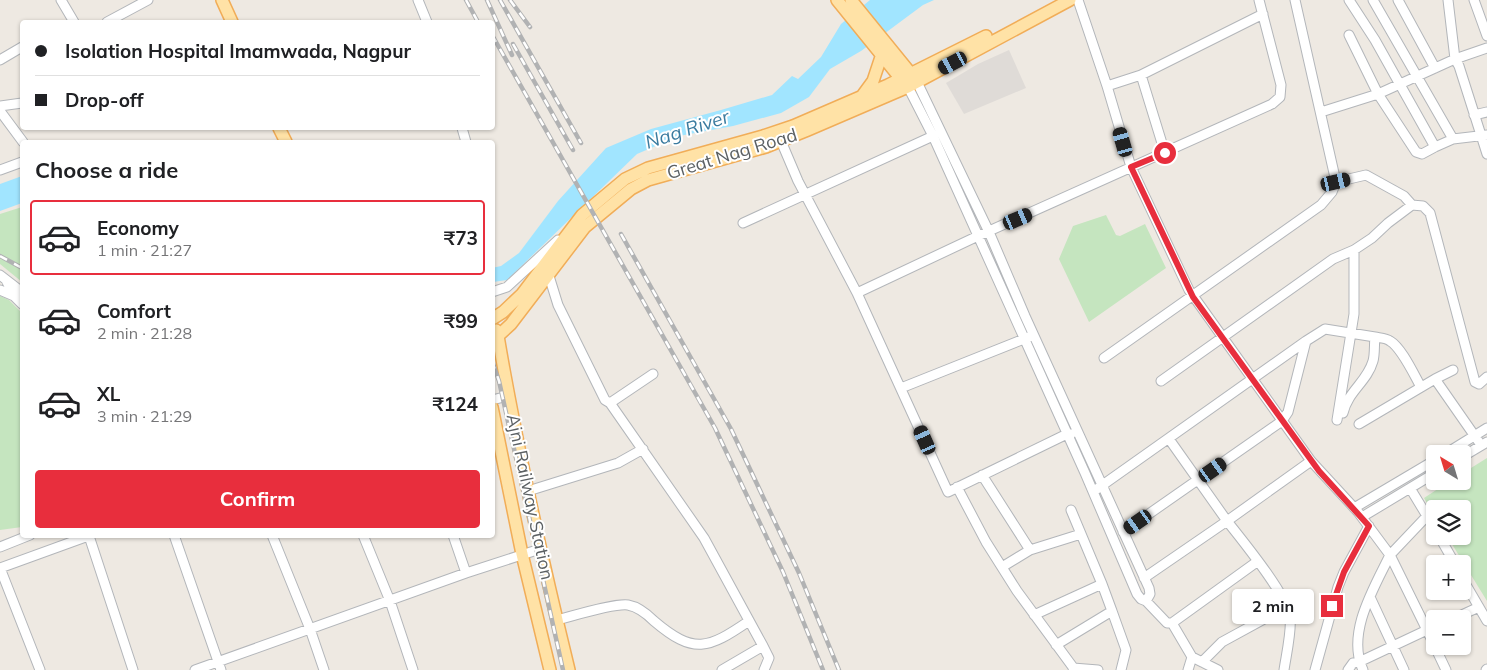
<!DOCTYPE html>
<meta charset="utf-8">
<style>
:root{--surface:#fff;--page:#f6f6f6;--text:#202124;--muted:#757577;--line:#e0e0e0;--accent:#e82e3d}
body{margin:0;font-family:Mulish,sans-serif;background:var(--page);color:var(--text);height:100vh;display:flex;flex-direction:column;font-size:19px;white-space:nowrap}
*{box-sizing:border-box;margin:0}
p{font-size:16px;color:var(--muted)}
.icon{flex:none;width:28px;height:28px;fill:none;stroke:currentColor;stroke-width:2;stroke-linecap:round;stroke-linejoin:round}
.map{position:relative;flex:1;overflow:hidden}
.drawer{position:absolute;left:20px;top:140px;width:475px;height:398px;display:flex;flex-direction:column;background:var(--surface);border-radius:5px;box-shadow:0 1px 4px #0004}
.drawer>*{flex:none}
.top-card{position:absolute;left:20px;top:20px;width:475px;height:110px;border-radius:5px;box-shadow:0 1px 4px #0004;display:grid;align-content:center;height:110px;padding:0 15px;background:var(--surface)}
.needle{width:32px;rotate:322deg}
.controls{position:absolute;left:1426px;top:445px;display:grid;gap:10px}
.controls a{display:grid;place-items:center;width:45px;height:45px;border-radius:5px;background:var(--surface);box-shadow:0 1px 4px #0004;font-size:25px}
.end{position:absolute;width:22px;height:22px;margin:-11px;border:6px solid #e82e3d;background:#fff;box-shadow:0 0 0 2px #fff}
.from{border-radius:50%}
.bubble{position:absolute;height:35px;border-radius:5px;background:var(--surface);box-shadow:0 1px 4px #0004;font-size:16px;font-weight:700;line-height:35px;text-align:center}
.car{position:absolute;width:15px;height:30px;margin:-15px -8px;border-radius:6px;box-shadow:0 0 4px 1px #0007;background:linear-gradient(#222 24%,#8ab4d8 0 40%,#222 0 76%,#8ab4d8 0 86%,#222 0)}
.top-card b{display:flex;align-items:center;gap:18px;height:48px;font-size:19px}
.top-card b+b{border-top:1px solid var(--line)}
.top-card i{width:12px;height:12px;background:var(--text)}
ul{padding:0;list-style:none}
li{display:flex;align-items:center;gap:15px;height:75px;margin:0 10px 8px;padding:0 5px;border:2px solid transparent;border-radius:5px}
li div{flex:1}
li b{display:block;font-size:19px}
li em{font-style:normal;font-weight:700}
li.selected{border-color:var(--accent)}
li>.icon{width:45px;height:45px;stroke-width:1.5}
h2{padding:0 15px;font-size:22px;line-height:60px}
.primary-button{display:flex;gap:10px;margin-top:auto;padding:10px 15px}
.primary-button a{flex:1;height:58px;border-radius:5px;background:var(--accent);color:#fff;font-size:20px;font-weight:700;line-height:58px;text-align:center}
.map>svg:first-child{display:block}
.industrial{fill:#dfdbd7}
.green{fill:#c5e5bf}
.water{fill:#a1e5ff}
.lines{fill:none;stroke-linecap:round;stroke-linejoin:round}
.minor-casing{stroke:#b3b6ba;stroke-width:11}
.major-casing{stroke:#f1ad58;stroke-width:14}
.minor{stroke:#fff;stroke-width:9}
.major{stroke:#ffe2a6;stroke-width:11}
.rail-casing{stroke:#b1b2b3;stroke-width:4.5}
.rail{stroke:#fff;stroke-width:2.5;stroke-dasharray:8;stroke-linecap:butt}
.route{stroke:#e82e3d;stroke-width:6}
.labels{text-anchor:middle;stroke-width:4;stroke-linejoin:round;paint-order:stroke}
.street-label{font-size:18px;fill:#5b6063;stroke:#fff}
.water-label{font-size:19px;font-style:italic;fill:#3a7b9f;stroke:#fff}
</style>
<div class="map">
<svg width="1487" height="670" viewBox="0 0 1487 670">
<rect width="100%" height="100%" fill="#eee9e2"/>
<!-- industrial -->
<path class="industrial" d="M1009,50L1026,88L964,114L946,83L978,64Z"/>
<!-- green -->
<path class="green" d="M22,207V282L0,264V214Z
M1106,215L1116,235L1120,236L1145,224L1166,268L1089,322L1059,259L1073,226Z
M0,296L9,300L22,313V527L0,530Z
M1487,458V601L1447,536H1462V509H1435V517L1424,498L1450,481H1462L1463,473Z"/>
<!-- water -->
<path class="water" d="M870,0H934L923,5L861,51L830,69L809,97L781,113L733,126L679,136L637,154L507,280L493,282L492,268L501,266L519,253L558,201L606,148L651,129L721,110L772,95L792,76L798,79L821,57L841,24Z
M22,176V203L0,211V184Z"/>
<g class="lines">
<!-- minor casing -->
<g class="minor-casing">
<path id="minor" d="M61,0L74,22
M418,0L427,22
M1078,0L1107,86L1131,167L1189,290L1311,461L1358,512L1390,555C1374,588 1346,633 1363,670
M1349,0L1375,40L1435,147L1453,139L1487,135
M1373,0L1453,139
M1398,0L1435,68
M1448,0L1455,59L1459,66L1487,154
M1474,0L1487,36
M107,22L148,0
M1349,35L1378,94L1416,152L1422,154L1435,147
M0,60L22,47
M1141,75L1165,153
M917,82L989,232L1025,316L1149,588L1150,594L1146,601
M1107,86L1141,75L1263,14
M908,87L933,136L1085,473L1137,594L1141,599L1146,601L1167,623H1172L1258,561
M0,106L22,103
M0,111L23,142
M1321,112L1378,94L1455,59L1487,48
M1474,115L1487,112
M462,128L466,142
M781,141L798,181L857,293L978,236L1272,104L1280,97L1281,85L1259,0
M0,170L22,162
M1336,182L1366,175L1404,196L1412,205
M743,223L933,136
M0,275L22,292
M549,276L558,305L605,400L610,403
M0,290L14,296L6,280
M492,292L507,287L558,240
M857,293L948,492L1067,434H1071
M14,296L22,304
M1375,337C1380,338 1386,338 1390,341C1402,348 1414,375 1421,387
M1306,341L1325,329L1375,337C1374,345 1375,354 1373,361C1367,382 1348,391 1343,413
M1104,358L1321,205L1332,192L1336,182L1295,0
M653,374L610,403L704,538L763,646
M1435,379L1453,370
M1161,381L1333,259L1354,250L1372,238L1388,223L1412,205L1423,206L1430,213L1475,382L1479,384L1487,377
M901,388L1029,337
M492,400L508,396
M1337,420L1354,314V250
M1359,424L1435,379L1481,445
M1445,454L1487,428
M1462,457L1487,442
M982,475L1030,550
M957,487L986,542L1017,591L1075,670
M1410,488L1427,516
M1097,489L1306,341L1288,412L1282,421L1123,532
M528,491L618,463L643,449
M1354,508L1435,460
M1362,517L1435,473
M1435,530L1427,516L1390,555L1427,630L1435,627
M174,535L221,670
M272,535L310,629L324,670
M363,535L390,601L413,670
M453,535L466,573
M89,536L133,670
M1439,536L1455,564
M0,547L30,535
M1002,567L1030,550L1081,534
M0,568L40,670
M0,568L91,535
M1144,578L1227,521L1169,439
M1462,578L1487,621
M1370,597L1404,670
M1112,611L1126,650L1121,670
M1034,615L1102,584
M1453,619L1479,607
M557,620C573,616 614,603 628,605C639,607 647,614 654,621C694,655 708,649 749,621
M1172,623L1192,657L1218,670
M1056,645L1112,611L1102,584L1071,510
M1202,662L1222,642L1288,606
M1073,668L1098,670
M195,670L466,573L540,549
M722,670L763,646L769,658L764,670
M1188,670L1192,657
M1284,670C1286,656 1292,630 1290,617C1288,596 1242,540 1227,521L1311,461
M1315,670L1338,587L1344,572L1369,526
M1348,670L1353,663L1359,662L1427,630L1446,670
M1486,670L1487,669"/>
</g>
<!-- major casing -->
<g class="major-casing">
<path id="major" d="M222,0L232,22
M837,0L905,84
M851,0L916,80
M862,96L873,81L882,54
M279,128L286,142
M492,319L503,312L522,294L582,215L625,179L648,168L763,136L793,126L888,85L986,36
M496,330L498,336C517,448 542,559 569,670
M492,334L498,336L511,324L585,227L631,189L648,180L766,147L808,130L908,87L1070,0
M492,407L522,554L550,670"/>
</g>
<!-- minor -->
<use href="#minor" class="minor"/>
<!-- major -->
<use href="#major" class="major"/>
<!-- rail casing -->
<g class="rail-casing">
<path id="rail" d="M466,0L478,22
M487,0L512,55
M500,0L581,143
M510,0L530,27
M492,35L715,428L783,572L823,670
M513,44L573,150
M621,234L731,429L799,573L839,670
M0,256L22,268
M492,361L499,381L563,670"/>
</g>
<!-- rail -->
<use href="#rail" class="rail"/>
</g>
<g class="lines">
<!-- route -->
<path class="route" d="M1165,153L1131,167L1193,297L1319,471L1369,526L1344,572L1332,606"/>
</g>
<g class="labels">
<!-- street labels -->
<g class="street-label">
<text transform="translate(732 154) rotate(-17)" y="6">Great Nag Road</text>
<text transform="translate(530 497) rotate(78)" y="6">Ajni Railway Station</text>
</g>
<!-- water labels -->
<g class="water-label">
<text transform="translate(687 129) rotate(-18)" y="7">Nag River</text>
</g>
</g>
</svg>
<div class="controls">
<a><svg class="needle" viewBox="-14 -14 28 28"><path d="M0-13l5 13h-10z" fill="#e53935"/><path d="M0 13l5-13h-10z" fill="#757577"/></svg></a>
<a><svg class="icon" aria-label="layers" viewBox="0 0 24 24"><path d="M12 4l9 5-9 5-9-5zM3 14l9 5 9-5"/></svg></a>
<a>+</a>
<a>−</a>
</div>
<i class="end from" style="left:1165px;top:153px"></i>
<i class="end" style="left:1332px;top:606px"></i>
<div class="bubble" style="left:1232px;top:589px;width:82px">2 min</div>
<i class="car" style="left:953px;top:63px;rotate:242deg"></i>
<i class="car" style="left:1123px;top:142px;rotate:344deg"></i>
<i class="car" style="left:1336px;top:182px;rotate:77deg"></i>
<i class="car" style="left:1018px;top:219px;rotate:67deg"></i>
<i class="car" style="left:925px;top:440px;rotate:336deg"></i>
<i class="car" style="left:1213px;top:470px;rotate:55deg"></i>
<i class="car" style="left:1138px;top:522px;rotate:235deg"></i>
<div class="top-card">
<b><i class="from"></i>Isolation Hospital Imamwada, Nagpur</b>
<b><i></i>Drop-off</b>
</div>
<section class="drawer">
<h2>Choose a ride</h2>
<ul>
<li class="selected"><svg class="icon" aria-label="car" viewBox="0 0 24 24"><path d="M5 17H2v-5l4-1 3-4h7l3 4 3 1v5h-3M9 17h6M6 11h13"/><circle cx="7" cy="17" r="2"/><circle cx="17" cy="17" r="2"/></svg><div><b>Economy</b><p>1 min · 21:27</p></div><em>₹73</em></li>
<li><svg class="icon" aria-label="car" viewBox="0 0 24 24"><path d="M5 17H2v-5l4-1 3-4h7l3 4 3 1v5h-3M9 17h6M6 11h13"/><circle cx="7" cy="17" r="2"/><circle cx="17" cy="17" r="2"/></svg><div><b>Comfort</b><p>2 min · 21:28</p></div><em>₹99</em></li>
<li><svg class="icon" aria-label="car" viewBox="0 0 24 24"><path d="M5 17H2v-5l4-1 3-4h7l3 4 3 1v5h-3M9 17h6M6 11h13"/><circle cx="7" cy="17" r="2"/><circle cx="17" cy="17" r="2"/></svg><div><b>XL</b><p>3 min · 21:29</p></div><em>₹124</em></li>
</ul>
<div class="primary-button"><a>Confirm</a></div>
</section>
</div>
